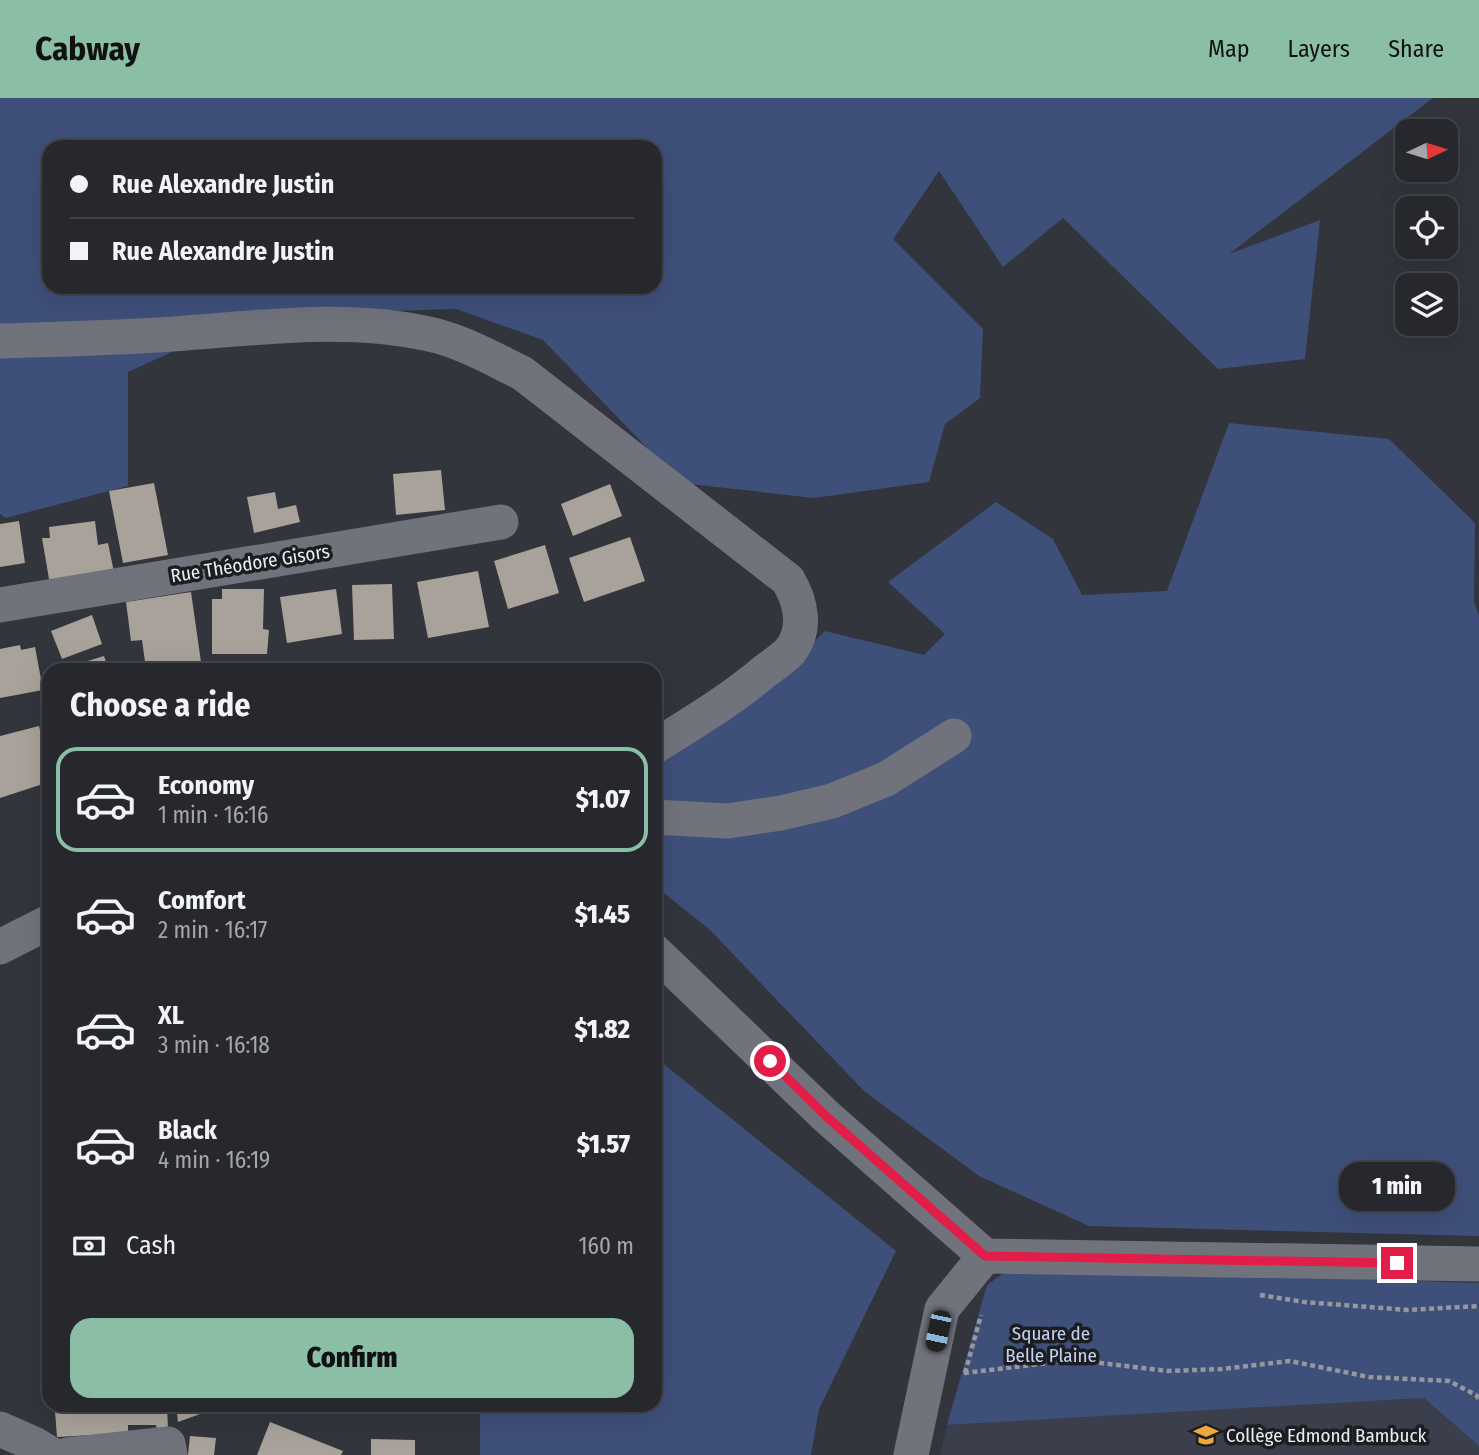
<!DOCTYPE html>
<meta charset="utf-8">
<style>
:root{--surface:#26282d;--page:#2e3035;--text:#f1f3f6;--muted:#a4a6aa;--line:#424449;--accent:#8abfa5}
body{margin:0;font-family:"Fira Sans Condensed",sans-serif;background:var(--page);color:var(--text);height:100vh;display:flex;flex-direction:column;font-size:26px;white-space:nowrap}
*{box-sizing:border-box;margin:0}
p{font-size:23px;color:var(--muted)}
.icon{flex:none;width:38px;height:38px;fill:none;stroke:currentColor;stroke-width:2;stroke-linecap:round;stroke-linejoin:round}
.map{position:relative;flex:1;overflow:hidden}
.side{position:absolute;left:42px;top:565px;width:620px;height:749px;display:flex;flex-direction:column;background:var(--surface);border-radius:21px;box-shadow:0 7px 28px #0002,0 0 0 2px var(--line)}
.side>*{flex:none}
.banner{position:absolute;left:42px;top:42px;width:620px;height:154px;border-radius:21px;box-shadow:0 7px 28px #0002,0 0 0 2px var(--line);display:grid;align-content:center;height:154px;padding:0 28px;background:var(--surface)}
.needle{width:46px;rotate:86deg}
.tools{position:absolute;left:1395px;top:21px;display:grid;gap:14px}
.tools a{display:grid;place-items:center;width:63px;height:63px;border-radius:14px;background:var(--surface);box-shadow:0 7px 28px #0002,0 0 0 2px var(--line);font-size:35px}
.end{position:absolute;width:32px;height:32px;margin:-16px;border:9px solid #e11d48;background:#fff;box-shadow:0 0 0 4px #fff}
.from{border-radius:50%}
.bubble{position:absolute;height:49px;border-radius:21px;background:var(--surface);box-shadow:0 7px 28px #0002,0 0 0 2px var(--line);font-size:23px;font-weight:800;line-height:49px;text-align:center}
.car{position:absolute;width:21px;height:42px;margin:-21px -10px;border-radius:9px;box-shadow:0 0 5px 2px #0007;background:linear-gradient(#222 24%,#8ab4d8 0 40%,#222 0 76%,#8ab4d8 0 86%,#222 0)}
.banner b{display:flex;align-items:center;gap:24px;height:66px;font-size:26px}
.banner b+b{border-top:2px solid var(--line)}
.banner i{width:18px;height:18px;background:var(--text)}
ul{padding:0;list-style:none}
li{display:flex;align-items:center;gap:21px;height:105px;margin:0 14px 10px;padding:0 14px;border:4px solid transparent;border-radius:21px}
li div{flex:1}
li b{display:block;font-size:26px}
li em{font-style:normal;font-weight:800}
li.on{border-color:var(--accent)}
li>.icon{width:63px;height:63px;stroke-width:1.5}
h2{padding:0 28px;font-size:32px;line-height:84px}
.pay{display:flex;align-items:center;gap:18px;height:77px;padding:0 28px;font-size:26px}
.pay p{margin-inline-start:auto}
.button{display:flex;gap:14px;margin-top:auto;padding:14px 28px}
.button a{flex:1;height:80px;border-radius:21px;background:var(--accent);color:#111;font-size:28px;font-weight:800;line-height:80px;text-align:center}
header{display:flex;align-items:center;gap:42px;box-sizing:border-box;height:98px;padding:0 35px;background:var(--accent);color:#111}
header strong{font-size:33px}
nav{display:flex;gap:38px;margin-inline-start:auto;font-size:24px}
.map>svg:first-child{display:block}
.built{fill:#3a3f4b}
.green{fill:#3e4f7a;fill-rule:evenodd}
.building{fill:#a8a29a}
.lines{fill:none;stroke-linecap:round;stroke-linejoin:round}
.path{stroke:#96989e;stroke-width:4.5;stroke-dasharray:5 3.5;stroke-linecap:butt}
.minor{stroke:#70737b;stroke-width:35}
.route{stroke:#e11d48;stroke-width:9}
.labels{text-anchor:middle;stroke-width:7;stroke-linejoin:round;paint-order:stroke}
.street-label{font-size:19px;fill:#ebedf2;stroke:#1b1d20}
.park-label{font-size:19px;fill:#c4d1f1;stroke:#1b1d20}
.poi-label{font-size:19px;fill:#ebedf2;stroke:#1b1d20;text-anchor:start}
</style>
<header>
<strong>Cabway</strong>
<nav><a>Map</a><a>Layers</a><a>Share</a></nav>
</header>
<div class="map">
<svg width="1479" height="1357" viewBox="0 0 1479 1357">
<rect width="100%" height="100%" fill="#32353c"/>
<!-- built -->
<path class="built" d="M1424,1300L1479,1348V1357H940L947,1327Z"/>
<!-- green -->
<path class="green" d="M0,0H1433L1229,156L1320,122L1305,261L1218,271L1063,120L1003,169L939,73L893,141L983,231L980,300L945,326L929,384L814,400L681,385L543,242L456,211L253,217L128,274V388L6,420L0,416ZM49,49H654V189H49Z
M1229,325L1389,341L1475,425L1474,503L1479,518V1138L1089,1128L979,1078L864,993L709,831L655,788L654,655L759,599L825,533L924,557L945,536L888,484L996,404L1053,441L1082,497L1167,493Z
M655,959L896,1153L819,1311L811,1357H480V1307H654Z
M1011,1170L1479,1185V1348L1424,1300L947,1327L987,1187Z"/>
<!-- building -->
<path class="building" d="M441,372L445,412L396,417L393,376Z
M154,385L168,457L123,465L109,393Z
M610,386L622,418L573,438L561,406Z
M275,394L278,411L296,407L300,424L254,435L247,399Z
M19,423L25,465L0,469V426Z
M95,423L98,447L108,445L115,479L50,487L42,440H50L49,429Z
M630,439L645,483L584,504L569,460Z
M545,447L559,495L508,511L494,463Z
M478,473L489,529L428,540L417,484Z
M392,486L394,541L354,542L352,487Z
M222,491H264L263,531L269,532L267,556H212V501H222Z
M336,491L342,536L287,545L280,499Z
M191,494L201,564L146,571L142,542L131,543L126,504Z
M92,517L102,546L62,561L51,533Z
M20,547L21,552L35,549L43,592L0,600V551Z
M104,558L109,572H65V570Z
M39,628L49,668V684L0,700V638Z
M61,1307H103V1310H109V1307H167L168,1332H157L156,1327H128V1335L57,1339L55,1313H61Z
M176,1307H216L217,1310L178,1324Z
M270,1324L343,1353L341,1357H257Z
M190,1338L216,1340L214,1357H188Z
M371,1341L415,1342V1357H371Z"/>
<g class="lines">
<!-- path -->
<path class="path" d="M1260,1197L1304,1204L1408,1212L1479,1208
M964,1275L1075,1262L1168,1273L1222,1271L1290,1263L1369,1279L1449,1283L1476,1297L1479,1301
M965,1275L981,1217"/>
<!-- minor -->
<path class="minor" d="M0,243C62,241 124,240 186,235C267,229 349,218 429,236C462,243 493,261 522,275L788,482C801,504 807,531 790,553C784,560 773,567 765,573C731,602 692,625 654,649
M0,507L501,424
M654,719L728,723L781,715L832,703L886,681L954,638
M0,849L49,824
M654,853L827,1019L985,1158L1479,1166
M0,1331L34,1346L52,1357
M67,1357L168,1346L170,1357
M911,1357L942,1211L985,1158"/>
</g>
<g class="lines">
<!-- route -->
<path class="route" d="M770,963L827,1019L985,1158L1397,1165"/>
</g>
<!-- icons -->
<defs>
<g id="school-bare" transform="scale(1.89)"><path d="M0-5L7-2L0 1L-7-2ZM-4 1L0 2.5L4 1V4Q0 6-4 4Z" fill="#efa73d" stroke="#1b1d20" stroke-width="2.5" paint-order="stroke"/></g>
</defs>
<g fill-rule="evenodd">
<use href="#school-bare" x="1206" y="1337"/>
</g>
<g class="labels">
<!-- street labels -->
<g class="street-label">
<text transform="translate(250 465) rotate(-9)" y="7">Rue Théodore Gisors</text>
</g>
<!-- park labels -->
<g class="park-label">
<text x="1051" y="1242">Square de<tspan x="1051" dy="22">Belle Plaine</tspan></text>
</g>
<!-- poi labels -->
<g class="poi-label">
<text x="1226" y="1344">Collège Edmond Bambuck</text>
</g>
</g>
</svg>
<div class="tools">
<a><svg class="needle" viewBox="-14 -14 28 28"><path d="M0-13l5 13h-10z" fill="#e53935"/><path d="M0 13l5-13h-10z" fill="#a4a6aa"/></svg></a>
<a><svg class="icon" aria-label="locate" viewBox="0 0 24 24"><circle cx="12" cy="12" r="6"/><path d="M12 2v4M12 18v4M2 12h4M18 12h4"/></svg></a>
<a><svg class="icon" aria-label="layers" viewBox="0 0 24 24"><path d="M12 4l9 5-9 5-9-5zM3 14l9 5 9-5"/></svg></a>
</div>
<i class="end from" style="left:770px;top:963px"></i>
<i class="end" style="left:1397px;top:1165px"></i>
<div class="bubble" style="left:1339px;top:1064px;width:116px">1 min</div>
<i class="car" style="left:938px;top:1233px;rotate:192deg"></i>
<div class="banner">
<b><i class="from"></i>Rue Alexandre Justin</b>
<b><i></i>Rue Alexandre Justin</b>
</div>
<section class="side">
<h2>Choose a ride</h2>
<ul>
<li class="on"><svg class="icon" aria-label="car" viewBox="0 0 24 24"><path d="M5 17H2v-5l4-1 3-4h7l3 4 3 1v5h-3M9 17h6M6 11h13"/><circle cx="7" cy="17" r="2"/><circle cx="17" cy="17" r="2"/></svg><div><b>Economy</b><p>1 min · 16:16</p></div><em>$1.07</em></li>
<li><svg class="icon" aria-label="car" viewBox="0 0 24 24"><path d="M5 17H2v-5l4-1 3-4h7l3 4 3 1v5h-3M9 17h6M6 11h13"/><circle cx="7" cy="17" r="2"/><circle cx="17" cy="17" r="2"/></svg><div><b>Comfort</b><p>2 min · 16:17</p></div><em>$1.45</em></li>
<li><svg class="icon" aria-label="car" viewBox="0 0 24 24"><path d="M5 17H2v-5l4-1 3-4h7l3 4 3 1v5h-3M9 17h6M6 11h13"/><circle cx="7" cy="17" r="2"/><circle cx="17" cy="17" r="2"/></svg><div><b>XL</b><p>3 min · 16:18</p></div><em>$1.82</em></li>
<li><svg class="icon" aria-label="car" viewBox="0 0 24 24"><path d="M5 17H2v-5l4-1 3-4h7l3 4 3 1v5h-3M9 17h6M6 11h13"/><circle cx="7" cy="17" r="2"/><circle cx="17" cy="17" r="2"/></svg><div><b>Black</b><p>4 min · 16:19</p></div><em>$1.57</em></li>
</ul>
<div class="pay"><svg class="icon" aria-label="cash" viewBox="0 0 24 24"><path d="M3 7h18v10H3z"/><circle cx="12" cy="12" r="2"/></svg>Cash<p>160 m</p></div>
<div class="button"><a>Confirm</a></div>
</section>
</div>
